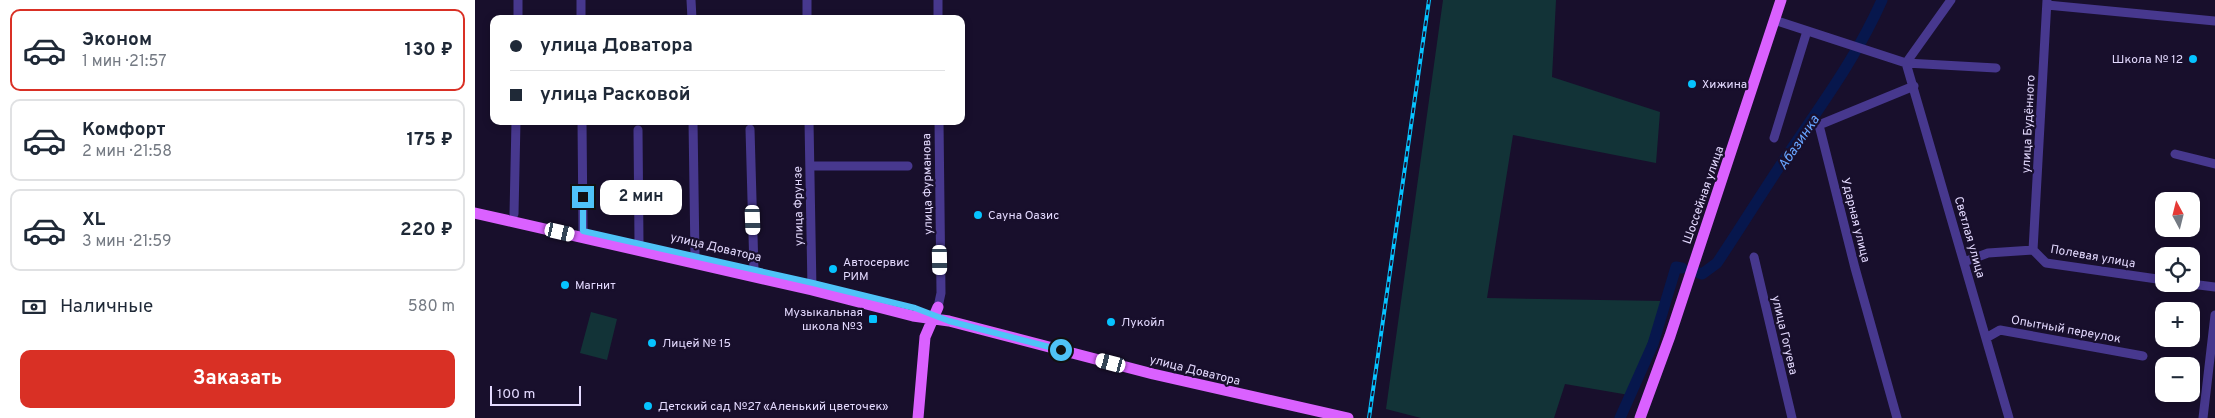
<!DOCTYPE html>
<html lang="ru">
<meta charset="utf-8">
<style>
:root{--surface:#fff;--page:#f6f6f7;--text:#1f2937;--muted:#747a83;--line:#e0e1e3;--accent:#d93025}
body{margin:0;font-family:Overpass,sans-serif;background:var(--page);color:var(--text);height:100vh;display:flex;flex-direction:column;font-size:19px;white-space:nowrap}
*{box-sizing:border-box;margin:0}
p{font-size:16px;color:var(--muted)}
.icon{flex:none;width:28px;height:28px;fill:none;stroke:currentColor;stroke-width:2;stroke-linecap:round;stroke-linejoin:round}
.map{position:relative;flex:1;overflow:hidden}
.side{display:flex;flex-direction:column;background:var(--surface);width:475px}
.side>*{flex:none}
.guide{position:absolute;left:15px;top:15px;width:475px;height:110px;border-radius:10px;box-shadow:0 2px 8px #0003;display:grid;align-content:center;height:110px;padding:0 20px;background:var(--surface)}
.needle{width:32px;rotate:353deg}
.controls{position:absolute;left:1680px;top:192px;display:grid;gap:10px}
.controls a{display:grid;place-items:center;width:45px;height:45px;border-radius:10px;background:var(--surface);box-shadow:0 2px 8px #0003;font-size:25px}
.scale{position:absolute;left:15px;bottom:12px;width:91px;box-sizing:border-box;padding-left:5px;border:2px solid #e4daff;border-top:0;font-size:14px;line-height:18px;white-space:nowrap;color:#e4daff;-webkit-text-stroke:4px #180f2c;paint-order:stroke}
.end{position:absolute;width:22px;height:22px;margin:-11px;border:6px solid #4fc3f7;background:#111;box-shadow:0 0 0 2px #111}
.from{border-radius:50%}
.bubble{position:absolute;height:35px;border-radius:10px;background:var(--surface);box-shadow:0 2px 8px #0003;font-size:16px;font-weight:700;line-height:35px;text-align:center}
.car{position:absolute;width:15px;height:30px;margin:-15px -8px;border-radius:6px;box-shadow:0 0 4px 1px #0007;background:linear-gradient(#fff 24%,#345 0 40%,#fff 0 76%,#345 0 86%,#fff 0)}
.guide b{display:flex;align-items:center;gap:18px;height:48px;font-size:19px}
.guide b+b{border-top:1px solid var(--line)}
.guide i{width:12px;height:12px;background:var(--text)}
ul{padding:9px 0 0;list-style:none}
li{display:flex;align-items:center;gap:15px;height:82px;margin:0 10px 8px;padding:0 10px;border:2px solid var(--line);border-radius:10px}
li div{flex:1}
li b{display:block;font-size:19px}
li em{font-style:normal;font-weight:700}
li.active{border-color:var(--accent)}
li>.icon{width:45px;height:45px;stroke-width:1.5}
.pay{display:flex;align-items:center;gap:12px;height:55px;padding:0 20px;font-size:19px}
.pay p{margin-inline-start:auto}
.primary-button{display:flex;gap:10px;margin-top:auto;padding:10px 20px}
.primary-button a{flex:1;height:58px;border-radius:10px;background:var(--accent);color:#fff;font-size:20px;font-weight:700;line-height:58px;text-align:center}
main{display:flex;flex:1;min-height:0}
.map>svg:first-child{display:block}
.green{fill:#123337}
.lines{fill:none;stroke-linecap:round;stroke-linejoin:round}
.river{stroke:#07174d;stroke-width:11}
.minor{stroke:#47388e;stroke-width:9}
.major{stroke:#da61ff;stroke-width:11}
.rail-casing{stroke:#06c3ff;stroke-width:4}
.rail{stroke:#180f2c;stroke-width:2;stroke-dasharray:5.5;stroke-linecap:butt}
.route{stroke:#4fc3f7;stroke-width:6}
.poi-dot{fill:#06c3ff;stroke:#180f2c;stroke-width:2}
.labels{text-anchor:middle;stroke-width:4.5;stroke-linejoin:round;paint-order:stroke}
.poi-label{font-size:12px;fill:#e4daff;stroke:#180f2c;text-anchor:start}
.street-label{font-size:12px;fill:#e4daff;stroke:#180f2c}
.water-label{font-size:14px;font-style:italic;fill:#68a4ff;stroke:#180f2c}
</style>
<main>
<section class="side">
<ul>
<li class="active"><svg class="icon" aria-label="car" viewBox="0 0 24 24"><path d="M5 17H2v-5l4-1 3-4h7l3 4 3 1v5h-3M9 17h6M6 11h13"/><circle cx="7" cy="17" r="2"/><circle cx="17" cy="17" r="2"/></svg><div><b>Эконом</b><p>1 мин · 21:57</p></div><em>130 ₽</em></li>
<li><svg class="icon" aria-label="car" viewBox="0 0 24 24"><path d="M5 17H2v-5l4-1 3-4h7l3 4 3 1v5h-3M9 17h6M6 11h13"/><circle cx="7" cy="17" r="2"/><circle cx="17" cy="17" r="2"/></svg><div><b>Комфорт</b><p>2 мин · 21:58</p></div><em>175 ₽</em></li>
<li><svg class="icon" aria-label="car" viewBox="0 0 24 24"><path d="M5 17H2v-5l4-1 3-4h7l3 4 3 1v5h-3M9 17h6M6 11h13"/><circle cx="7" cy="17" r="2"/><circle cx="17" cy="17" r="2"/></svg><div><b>XL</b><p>3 мин · 21:59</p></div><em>220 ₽</em></li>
</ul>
<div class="pay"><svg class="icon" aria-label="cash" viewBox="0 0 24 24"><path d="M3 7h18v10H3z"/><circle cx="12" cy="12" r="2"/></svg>Наличные<p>580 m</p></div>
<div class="primary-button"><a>Заказать</a></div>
</section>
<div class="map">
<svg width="1740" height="418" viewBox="0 0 1740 418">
<rect width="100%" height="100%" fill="#180f2c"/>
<!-- green -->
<path class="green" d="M968,0H1081L1077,77L1185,112L1181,163L1038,135L1012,298L1188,301L1154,395L1090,384L1079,418H946L911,409Z
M116,312L142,319L132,360L105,353Z"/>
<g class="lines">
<!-- river -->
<path class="river" d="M1224,273L1227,274L1242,263C1264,230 1285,196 1307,163C1343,109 1381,59 1407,0
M1145,418L1178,344L1201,267L1207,268"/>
<!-- minor -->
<path class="minor" d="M106,0V19
M216,0L217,19
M332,0V19
M463,0V19
M1572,5L1740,21
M43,19V0
M1299,20L1431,63L1521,68
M1431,63L1534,418
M1431,63L1476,0
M107,121L108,231
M218,121L220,256
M334,121L337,290
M275,129L279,270
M163,130L164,243
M1299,138L1332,31
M1700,154L1740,164
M335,166H433
M39,214L41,121
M1558,250L1572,0
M1279,257L1317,418
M1489,262L1513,253L1558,250L1571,263L1689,280
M1716,284L1740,287
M463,307L466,293L464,121
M1511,338L1525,330L1668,356
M1422,418L1380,268L1344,125L1439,86
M1728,418L1740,315"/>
<!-- major -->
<path class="major" d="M0,213L337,290L438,316L474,321L678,374L873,418
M443,418L450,337L463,307
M1165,418L1195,336L1306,0"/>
<!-- rail casing -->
<g class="rail-casing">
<path id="rail" d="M894,418L954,0"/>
</g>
<!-- rail -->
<use href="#rail" class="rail"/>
</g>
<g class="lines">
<!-- route -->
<path class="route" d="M108,197V231L338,283L440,308L474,321L586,350"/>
</g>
<!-- markers -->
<g class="poi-dot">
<circle cx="1718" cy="59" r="5"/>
<circle cx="1217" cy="84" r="5"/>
<circle cx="503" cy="215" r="5"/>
<circle cx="358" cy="269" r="5"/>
<circle cx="90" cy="285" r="5"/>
<rect x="393" y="314" width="10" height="10" rx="2.5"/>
<circle cx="636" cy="322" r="5"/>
<circle cx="177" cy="343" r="5"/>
<circle cx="173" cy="406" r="5"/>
</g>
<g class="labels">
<!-- poi labels -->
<g class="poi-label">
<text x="1708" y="63" text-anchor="end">Школа № 12</text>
<text x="1227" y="88">Хижина</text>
<text x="513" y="219">Сауна Оазис</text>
<text x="368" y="266">Автосервис<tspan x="368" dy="14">РИМ</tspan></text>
<text x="100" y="289">Магнит</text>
<text x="388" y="316" text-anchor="end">Музыкальная<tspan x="388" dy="14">школа №3</tspan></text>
<text x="646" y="326">Лукойл</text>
<text x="187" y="347">Лицей № 15</text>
<text x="183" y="410">Детский сад №27 «Аленький цветочек»</text>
</g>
<!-- street labels -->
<g class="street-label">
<text transform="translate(1553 124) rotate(-87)" y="4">улица Будённого</text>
<text transform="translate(452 184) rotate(-91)" y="4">улица Фурманова</text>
<text transform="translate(1228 195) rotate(-71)" y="4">Шоссейная улица</text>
<text transform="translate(323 206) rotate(-91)" y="4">улица Фрунзе</text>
<text transform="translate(1381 220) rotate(76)" y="4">Ударная улица</text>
<text transform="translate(1495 237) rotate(74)" y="4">Светлая улица</text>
<text transform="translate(241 247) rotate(13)" y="4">улица Доватора</text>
<text transform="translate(1618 256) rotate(10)" y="4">Полевая улица</text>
<text transform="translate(1591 329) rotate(10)" y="4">Опытный переулок</text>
<text transform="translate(1310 335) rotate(77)" y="4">улица Гогуева</text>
<text transform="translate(720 370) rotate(14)" y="4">улица Доватора</text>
</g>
<!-- water labels -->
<g class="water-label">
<text transform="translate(1323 142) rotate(-56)" y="5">Абазинка</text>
</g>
</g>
</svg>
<div class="controls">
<a><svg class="needle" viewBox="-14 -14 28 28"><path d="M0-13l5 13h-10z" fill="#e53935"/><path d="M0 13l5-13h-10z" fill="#747a83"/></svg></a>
<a><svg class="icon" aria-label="locate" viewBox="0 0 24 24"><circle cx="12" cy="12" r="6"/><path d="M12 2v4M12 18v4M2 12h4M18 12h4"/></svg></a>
<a>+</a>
<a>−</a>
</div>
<div class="scale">100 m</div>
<i class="end from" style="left:586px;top:350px"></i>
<i class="end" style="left:108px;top:197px"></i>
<div class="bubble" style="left:125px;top:180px;width:82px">2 мин</div>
<i class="car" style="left:278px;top:220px;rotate:178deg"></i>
<i class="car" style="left:85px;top:232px;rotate:103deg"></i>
<i class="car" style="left:465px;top:260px;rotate:179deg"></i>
<i class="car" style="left:636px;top:363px;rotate:285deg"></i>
<div class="guide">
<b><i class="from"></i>улица Доватора</b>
<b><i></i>улица Расковой</b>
</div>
</div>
</main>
